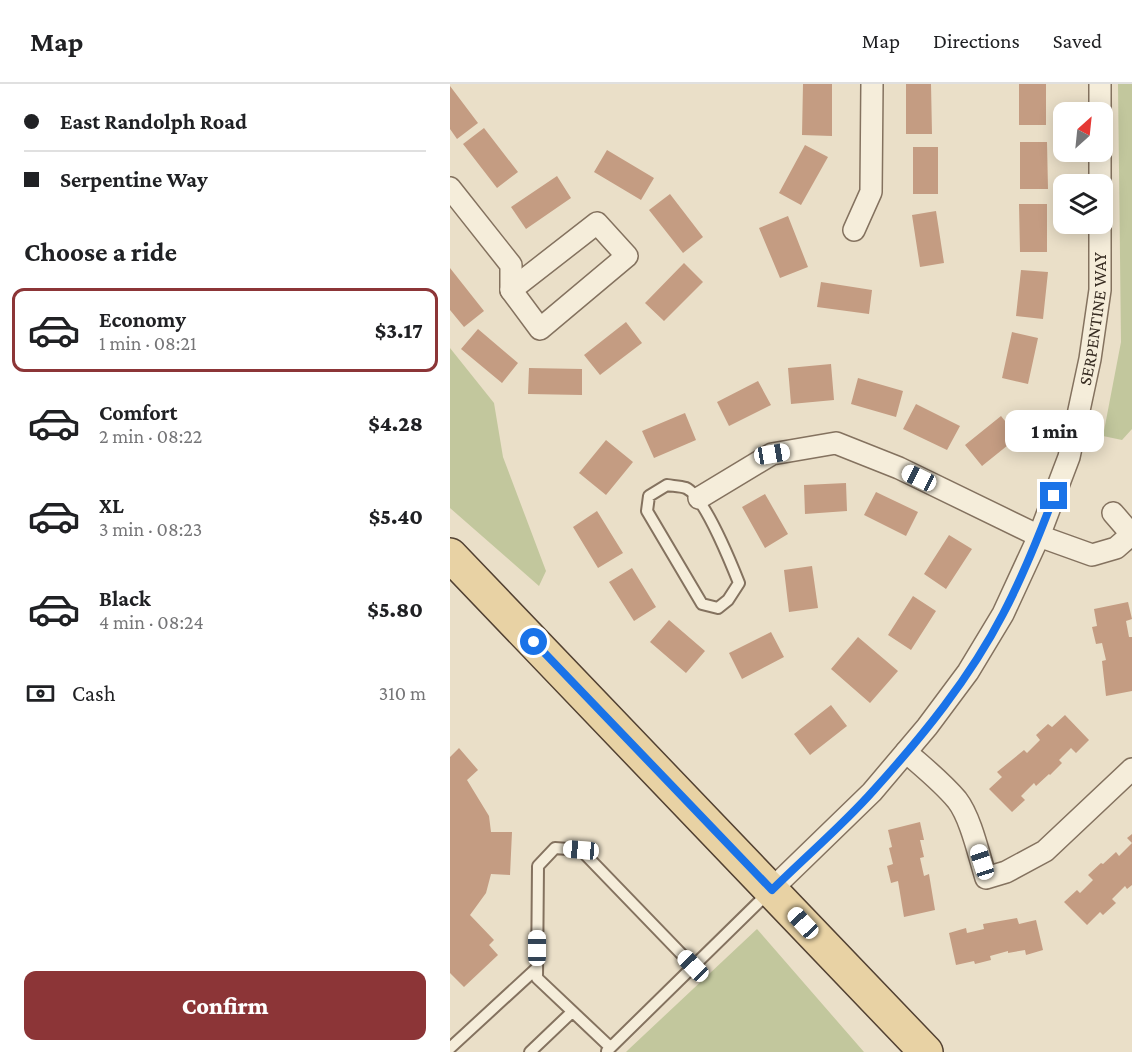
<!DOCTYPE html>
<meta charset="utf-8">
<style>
:root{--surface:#fff;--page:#f6f6f6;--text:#202124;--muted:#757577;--line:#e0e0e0;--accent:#8c3537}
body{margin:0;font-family:"Crimson Pro",serif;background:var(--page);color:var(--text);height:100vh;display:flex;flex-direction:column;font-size:22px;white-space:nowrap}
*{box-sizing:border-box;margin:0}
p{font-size:20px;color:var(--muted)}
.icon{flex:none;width:33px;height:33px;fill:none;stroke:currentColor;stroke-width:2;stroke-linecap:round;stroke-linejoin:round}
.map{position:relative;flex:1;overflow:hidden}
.side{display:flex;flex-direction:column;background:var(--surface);width:450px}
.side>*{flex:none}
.hud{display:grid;align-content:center;height:132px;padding:0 24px;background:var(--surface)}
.needle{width:39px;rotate:27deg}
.buttons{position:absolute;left:603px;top:18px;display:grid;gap:12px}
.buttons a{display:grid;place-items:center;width:60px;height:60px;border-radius:12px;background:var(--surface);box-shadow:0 3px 15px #0003;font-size:30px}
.end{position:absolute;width:27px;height:27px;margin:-14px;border:8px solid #1a73e8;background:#fff;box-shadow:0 0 0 3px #fff}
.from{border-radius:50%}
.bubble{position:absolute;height:42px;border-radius:12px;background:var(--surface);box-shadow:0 3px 15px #0003;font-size:20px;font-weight:800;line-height:42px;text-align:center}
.car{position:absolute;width:18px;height:36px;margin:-18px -9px;border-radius:8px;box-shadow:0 0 4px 2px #0007;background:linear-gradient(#fff 24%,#345 0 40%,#fff 0 76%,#345 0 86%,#fff 0)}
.hud b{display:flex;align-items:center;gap:21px;height:57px;font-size:22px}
.hud b+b{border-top:2px solid var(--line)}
.hud i{width:15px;height:15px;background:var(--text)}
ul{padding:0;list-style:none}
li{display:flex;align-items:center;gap:18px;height:84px;margin:0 12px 9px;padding:0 12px;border:3px solid transparent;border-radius:12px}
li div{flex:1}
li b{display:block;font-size:22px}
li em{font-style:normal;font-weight:800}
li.current{border-color:var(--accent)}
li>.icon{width:54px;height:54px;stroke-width:1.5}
h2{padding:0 24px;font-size:27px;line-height:72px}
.pay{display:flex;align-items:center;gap:15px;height:66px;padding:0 24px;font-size:22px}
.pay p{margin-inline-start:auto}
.cta{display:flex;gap:12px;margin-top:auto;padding:12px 24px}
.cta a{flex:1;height:69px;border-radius:12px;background:var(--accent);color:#fff;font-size:24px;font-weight:800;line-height:69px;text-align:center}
header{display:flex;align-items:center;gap:36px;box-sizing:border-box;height:84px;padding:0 30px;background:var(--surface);border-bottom:2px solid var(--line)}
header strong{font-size:28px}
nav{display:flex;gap:33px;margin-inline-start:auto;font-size:21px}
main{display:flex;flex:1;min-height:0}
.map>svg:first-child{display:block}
.green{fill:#c2c79d}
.building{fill:#c49c82}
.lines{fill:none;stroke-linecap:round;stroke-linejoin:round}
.service-casing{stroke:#84725f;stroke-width:14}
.minor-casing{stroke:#84725f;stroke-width:24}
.primary-casing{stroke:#524132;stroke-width:36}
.service{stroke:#f5edda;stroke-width:10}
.minor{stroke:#f5edda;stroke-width:21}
.primary{stroke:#e8d2a4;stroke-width:33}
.route{stroke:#1a73e8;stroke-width:8}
.labels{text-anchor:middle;stroke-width:4.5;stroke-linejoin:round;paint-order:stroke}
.street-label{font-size:18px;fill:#362b21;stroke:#f2ead6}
</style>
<header>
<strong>Map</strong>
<nav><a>Map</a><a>Directions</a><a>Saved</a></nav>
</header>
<main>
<section class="side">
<div class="hud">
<b><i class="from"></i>East Randolph Road</b>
<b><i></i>Serpentine Way</b>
</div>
<h2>Choose a ride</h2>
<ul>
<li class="current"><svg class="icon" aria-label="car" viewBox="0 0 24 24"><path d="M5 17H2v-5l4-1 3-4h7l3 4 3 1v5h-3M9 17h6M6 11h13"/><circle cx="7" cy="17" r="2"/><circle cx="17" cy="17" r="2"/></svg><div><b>Economy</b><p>1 min · 08:21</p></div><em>$3.17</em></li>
<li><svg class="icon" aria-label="car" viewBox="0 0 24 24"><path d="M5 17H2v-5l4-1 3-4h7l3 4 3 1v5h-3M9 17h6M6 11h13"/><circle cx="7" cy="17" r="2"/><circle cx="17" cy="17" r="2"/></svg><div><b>Comfort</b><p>2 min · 08:22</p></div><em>$4.28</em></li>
<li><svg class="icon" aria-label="car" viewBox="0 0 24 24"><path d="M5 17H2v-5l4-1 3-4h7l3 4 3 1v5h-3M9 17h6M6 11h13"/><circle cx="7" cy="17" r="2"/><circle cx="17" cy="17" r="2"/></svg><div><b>XL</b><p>3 min · 08:23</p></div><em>$5.40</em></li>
<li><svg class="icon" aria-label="car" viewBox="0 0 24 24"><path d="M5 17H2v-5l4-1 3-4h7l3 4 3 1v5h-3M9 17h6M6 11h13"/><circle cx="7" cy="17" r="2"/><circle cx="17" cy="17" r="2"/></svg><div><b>Black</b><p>4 min · 08:24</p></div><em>$5.80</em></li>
</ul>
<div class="pay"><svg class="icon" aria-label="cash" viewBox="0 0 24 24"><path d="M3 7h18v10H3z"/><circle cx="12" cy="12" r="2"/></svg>Cash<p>310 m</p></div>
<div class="cta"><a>Confirm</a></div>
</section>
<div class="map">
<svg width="682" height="968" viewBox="0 0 682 968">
<rect width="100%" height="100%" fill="#eadfc8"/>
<!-- green -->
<path class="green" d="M668,0H682V345L672,356L653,352L671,258Z
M0,264L44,319L53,373L96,487L89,502L0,424Z
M307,845L414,968H176L178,966Z"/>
<!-- building -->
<path class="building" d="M353,0H382V52L352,51Z
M456,0H481L482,50H456Z
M569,0H596V41H569Z
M0,2L28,39L7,55L0,45Z
M34,44L68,88L47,104L13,60Z
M570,58H597L598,105H570Z
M355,61L378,73L351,121L329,109Z
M463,63H488V110H463Z
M157,66L204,94L191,116L144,88Z
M107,92L121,114L76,145L61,123Z
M220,110L253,153L233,169L199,126Z
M569,120H597V168H570Z
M486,127L494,179L470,183L462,131Z
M338,132L358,183L330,194L309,144Z
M234,179L253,198L214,237L195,219Z
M0,184L34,227L14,243L0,226Z
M571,186L598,188L593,235L566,232Z
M371,198L422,206L419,230L367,223Z
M176,238L192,259L150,291L134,271Z
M28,245L68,279L52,299L11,265Z
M562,248L588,254L578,300L552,294Z
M381,280L384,316L341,320L338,284Z
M79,284L132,285V311L78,310Z
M408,294L453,307L446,333L401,320Z
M308,297L321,321L279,342L267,318Z
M466,320L510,342L497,366L453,345Z
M235,329L246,356L204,374L192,347Z
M551,332L568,353L532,382L515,361Z
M156,356L183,378L156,411L129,389Z
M396,399L397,427L355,430L354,401Z
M426,408L468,428L456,452L414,431Z
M315,410L338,450L315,464L292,423Z
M147,427L173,469L148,484L123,443Z
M499,451L522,465L496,505L474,490Z
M362,482L368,524L339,528L334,486Z
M182,484L206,523L184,537L159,498Z
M463,512L486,527L461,566L438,551Z
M678,518L682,535L676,537L679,553H682V607L656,612L652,577L656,576L652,559L646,560L642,543L647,542L644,525Z
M219,536L255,567L236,589L200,558Z
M321,548L334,573L292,595L279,569Z
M408,553L448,587L420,619L381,585Z
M381,621L397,642L360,671L344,650Z
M615,631L639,656L626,669L621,664L609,676L612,679L600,691L599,690L586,702L584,699L571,712L575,716L562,728L539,705L552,693L547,688L574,666L577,669L590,656L586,651L598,640L602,643Z
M9,664L28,686L17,696L39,732L41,748H62L60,791L41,790L36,809L20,831L44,856L39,861L48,871L14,903L0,889V673Z
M470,738L474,756H470L474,773L470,774L474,792L479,790L485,826L454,833L448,797L441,799L437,782L443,780L439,764L442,763L438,746Z
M682,750V801L677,805L675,802L662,815L666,819L653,831L650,828L637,841L614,818L627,806L630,809L643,796L638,791L651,779L653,780L666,768L669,772L682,759L677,754Z
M567,834L569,840L586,836L593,866L576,871L575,866L558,869V867L540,872L541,876L525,880L524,877L506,881L499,849L516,844L517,849L534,845L533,840Z"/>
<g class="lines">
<!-- service casing -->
<g class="service-casing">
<path id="service" d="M217,401C222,402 230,402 236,404C254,412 281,479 289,499L278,516L268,524L252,520L197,427L199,412Z
M160,963L87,894L88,782L105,764L131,766L243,882
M0,964L87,884
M157,967L319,808
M80,968L122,928"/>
</g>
<!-- minor casing -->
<g class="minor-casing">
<g id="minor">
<path d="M650,28V0"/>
<path d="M650,100V68"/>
<path d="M0,104L61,181V206"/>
<path d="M147,139L177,172L90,245L61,206Z"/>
<path d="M404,146L421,108L422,0"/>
<path d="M249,414L322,370L386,359L449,384L589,452L642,471L666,464L682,450"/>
<path d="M663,429L682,451"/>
<path d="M456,668C473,683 492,698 507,716C521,734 529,772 536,794L556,788L595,767L682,685"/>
<path id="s1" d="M322,805L422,708L477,643L518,588L553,530L589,452L619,373L640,275L650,206V140"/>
</g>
</g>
<!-- primary casing -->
<g class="primary-casing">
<path id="primary" d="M0,471L476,968"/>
</g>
<!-- service -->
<use href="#service" class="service"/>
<!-- minor -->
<use href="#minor" class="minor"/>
<!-- primary -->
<use href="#primary" class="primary"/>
</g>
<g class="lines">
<!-- route -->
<path class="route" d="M84,558L322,806C355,773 392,742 423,707C472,653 520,594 553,530C573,492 589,452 604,412"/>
</g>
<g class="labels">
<!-- street labels -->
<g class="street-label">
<text dy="6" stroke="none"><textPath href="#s1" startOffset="672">SERPENTINE WAY</textPath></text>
</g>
</g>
</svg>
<div class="buttons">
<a><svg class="needle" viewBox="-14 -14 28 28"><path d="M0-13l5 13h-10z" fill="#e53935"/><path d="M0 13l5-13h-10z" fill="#757577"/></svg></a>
<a><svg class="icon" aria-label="layers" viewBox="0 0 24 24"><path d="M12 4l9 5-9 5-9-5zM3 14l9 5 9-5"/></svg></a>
</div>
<i class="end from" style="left:84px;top:558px"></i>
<i class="end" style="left:604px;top:412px"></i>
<div class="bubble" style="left:555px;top:326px;width:99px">1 min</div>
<i class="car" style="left:322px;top:370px;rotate:81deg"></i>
<i class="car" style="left:469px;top:394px;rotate:296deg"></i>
<i class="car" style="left:131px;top:766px;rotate:275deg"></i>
<i class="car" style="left:532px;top:778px;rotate:342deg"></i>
<i class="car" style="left:353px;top:839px;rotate:317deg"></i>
<i class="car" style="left:87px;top:864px;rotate:0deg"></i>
<i class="car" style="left:243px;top:882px;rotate:316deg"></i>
</div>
</main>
